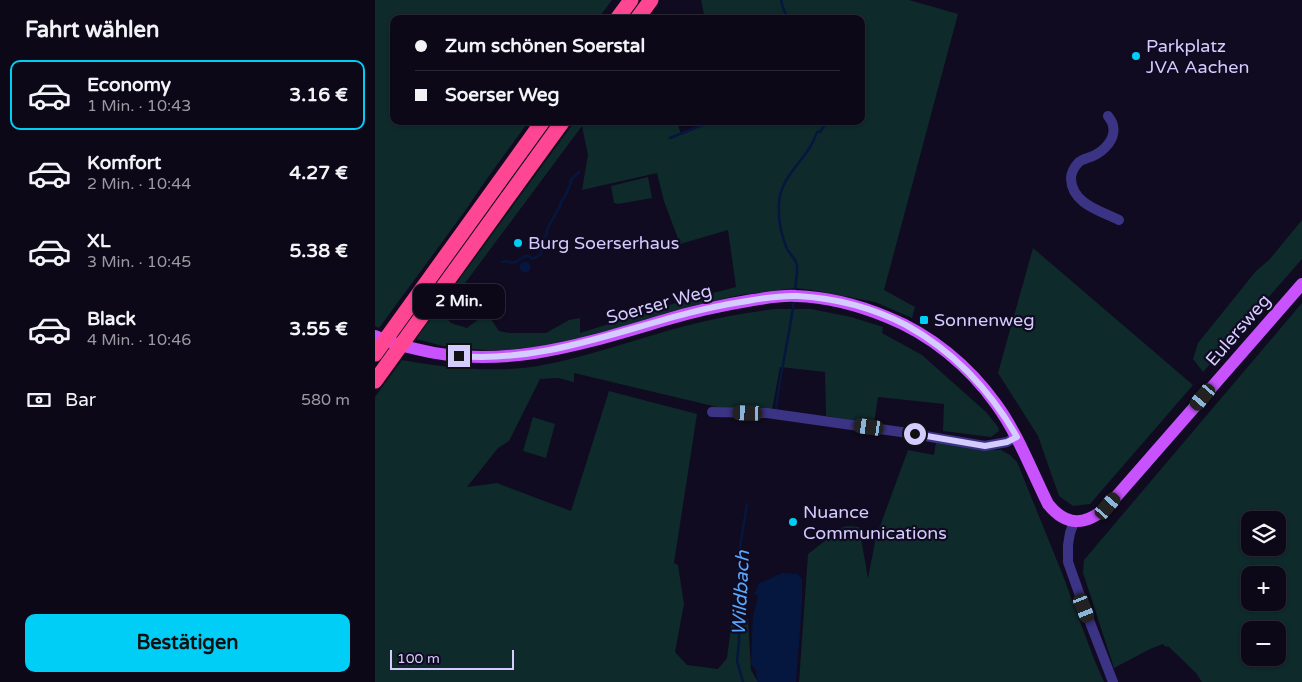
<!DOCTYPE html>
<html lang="de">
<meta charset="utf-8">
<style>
:root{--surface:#0c0818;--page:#151121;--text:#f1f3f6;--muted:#9a9aa2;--line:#2c2937;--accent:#00cef6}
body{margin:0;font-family:"Varela Round",sans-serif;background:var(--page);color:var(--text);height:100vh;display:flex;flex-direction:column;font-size:19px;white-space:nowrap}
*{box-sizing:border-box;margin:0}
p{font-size:16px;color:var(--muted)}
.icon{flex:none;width:28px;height:28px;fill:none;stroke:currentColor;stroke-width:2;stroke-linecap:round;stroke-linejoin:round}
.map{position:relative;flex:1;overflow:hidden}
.panel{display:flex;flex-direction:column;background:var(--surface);width:375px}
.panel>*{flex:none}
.top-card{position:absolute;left:15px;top:15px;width:475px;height:110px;border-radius:10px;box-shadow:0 1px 4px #0004,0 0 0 1px var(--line);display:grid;align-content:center;height:110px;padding:0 25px;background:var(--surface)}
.fabs{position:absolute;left:866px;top:511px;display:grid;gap:10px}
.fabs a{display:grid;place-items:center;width:45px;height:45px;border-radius:10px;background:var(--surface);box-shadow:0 1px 4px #0004,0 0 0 1px var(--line);font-size:25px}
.scale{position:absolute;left:15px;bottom:12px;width:124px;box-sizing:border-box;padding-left:5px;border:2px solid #d4cbff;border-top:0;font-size:14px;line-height:18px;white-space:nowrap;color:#d4cbff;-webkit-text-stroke:4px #100b20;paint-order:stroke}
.end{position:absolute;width:22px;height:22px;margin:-11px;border:6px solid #d4cbff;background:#111;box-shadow:0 0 0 2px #111}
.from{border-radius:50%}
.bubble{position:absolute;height:35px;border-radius:10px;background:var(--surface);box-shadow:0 1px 4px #0004,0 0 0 1px var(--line);font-size:16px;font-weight:700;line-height:35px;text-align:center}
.car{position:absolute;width:15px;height:30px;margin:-15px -8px;border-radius:6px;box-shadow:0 0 4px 1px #0007;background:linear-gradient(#222 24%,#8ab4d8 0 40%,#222 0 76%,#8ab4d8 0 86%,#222 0)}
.top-card b{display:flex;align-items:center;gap:18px;height:48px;font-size:19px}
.top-card b+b{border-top:1px solid var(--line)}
.top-card i{width:12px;height:12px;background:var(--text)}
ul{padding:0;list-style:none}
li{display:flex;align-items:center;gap:15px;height:70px;margin:0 10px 8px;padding:0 15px;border:2px solid transparent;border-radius:10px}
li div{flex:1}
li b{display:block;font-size:19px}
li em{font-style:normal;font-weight:700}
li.on{border-color:var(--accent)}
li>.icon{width:45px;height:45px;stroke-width:1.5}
h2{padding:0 25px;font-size:22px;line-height:60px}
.pay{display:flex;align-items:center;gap:12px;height:55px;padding:0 25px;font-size:19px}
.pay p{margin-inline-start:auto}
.cta{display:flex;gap:10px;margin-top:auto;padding:10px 25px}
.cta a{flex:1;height:58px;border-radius:10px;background:var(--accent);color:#111;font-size:20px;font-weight:700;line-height:58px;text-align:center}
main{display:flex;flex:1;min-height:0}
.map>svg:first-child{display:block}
.green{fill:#0e2a2b;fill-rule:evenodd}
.water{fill:#06173f}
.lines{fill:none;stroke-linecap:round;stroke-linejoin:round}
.stream{stroke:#06173f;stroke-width:2.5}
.minor{stroke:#3b3383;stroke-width:10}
.major{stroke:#c952ff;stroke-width:12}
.highway{stroke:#ff4693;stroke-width:15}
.route{stroke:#d4cbff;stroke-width:6}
.poi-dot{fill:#00cef6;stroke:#100b20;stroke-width:2}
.labels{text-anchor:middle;stroke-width:4.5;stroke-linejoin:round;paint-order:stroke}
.poi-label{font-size:18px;fill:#d4cbff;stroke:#100b20;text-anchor:start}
.street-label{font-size:18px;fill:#d4cbff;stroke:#100b20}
.water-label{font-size:19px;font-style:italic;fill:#59a8ff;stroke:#100b20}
</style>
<main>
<section class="panel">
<h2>Fahrt wählen</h2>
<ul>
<li class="on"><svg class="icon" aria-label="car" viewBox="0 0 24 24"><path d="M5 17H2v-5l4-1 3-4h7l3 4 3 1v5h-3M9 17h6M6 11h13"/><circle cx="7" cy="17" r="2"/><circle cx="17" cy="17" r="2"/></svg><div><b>Economy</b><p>1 Min. · 10:43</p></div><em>3.16 €</em></li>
<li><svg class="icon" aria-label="car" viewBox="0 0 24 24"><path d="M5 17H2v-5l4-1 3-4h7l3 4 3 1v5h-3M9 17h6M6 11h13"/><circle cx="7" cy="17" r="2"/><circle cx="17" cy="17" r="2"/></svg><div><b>Komfort</b><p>2 Min. · 10:44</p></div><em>4.27 €</em></li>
<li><svg class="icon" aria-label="car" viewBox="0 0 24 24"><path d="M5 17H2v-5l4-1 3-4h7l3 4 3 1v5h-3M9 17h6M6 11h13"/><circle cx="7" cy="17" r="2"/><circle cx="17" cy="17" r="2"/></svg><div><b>XL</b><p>3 Min. · 10:45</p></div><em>5.38 €</em></li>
<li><svg class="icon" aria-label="car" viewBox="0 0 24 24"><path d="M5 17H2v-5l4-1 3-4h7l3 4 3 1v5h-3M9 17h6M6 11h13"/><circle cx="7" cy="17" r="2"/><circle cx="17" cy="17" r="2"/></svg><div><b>Black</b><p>4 Min. · 10:46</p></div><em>3.55 €</em></li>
</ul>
<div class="pay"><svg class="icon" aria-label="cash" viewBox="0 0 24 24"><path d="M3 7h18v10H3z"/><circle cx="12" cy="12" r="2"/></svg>Bar<p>580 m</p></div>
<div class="cta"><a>Bestätigen</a></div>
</section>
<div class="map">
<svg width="927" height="682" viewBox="0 0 927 682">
<rect width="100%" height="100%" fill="#100b20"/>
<!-- green -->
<path class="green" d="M0,0H237L223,19H19V121H154L111,180L90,211L4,328L0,326Z
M326,0H534L583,14L509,290L540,307L537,318L500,302L437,290L420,288L365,295L305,309L239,329L174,345L134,350H109L68,346L41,339L200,121H302L306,135L336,121H486V19H330ZM207,126L213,155L207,190L282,173L289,201L305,244L353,230L361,287L304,302L205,333V318L194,320L171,333H134L124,331L113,315H109L92,328L76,323L68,315L73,306Z
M273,177L277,198L243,204L239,203L236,186Z
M927,220V259L828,372L818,359L823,343L881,271L894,260Z
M658,248L818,385L715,504L698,506L684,496L663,436L623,373Z
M927,303V682H827L821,673L793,646L791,647L788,644L775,649L739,668L708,573L709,560ZM875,520H902V548H875ZM875,575H902V602H875ZM875,630H902V658H875Z
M400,309H436L476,317L508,327L507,333L547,355L611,412L623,427L624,431L616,437L568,431L569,404L503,397L499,424L451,416L450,372L405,367L397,410L342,407L199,373V382L183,378L165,379L134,441L123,448L92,487L122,483L196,511L234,391L322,414L299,563L303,565L309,604L300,652L312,665L343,669L352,658L357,619H373L376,670L383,682H0V397L27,360C72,368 118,373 163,366C213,357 261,339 310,326C340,318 369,313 400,309Z
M158,417L180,424L171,458L148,451Z
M561,442L614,450H626L635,455L642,462L687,573L719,659L729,682H424L433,554L468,527L473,526L484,527L493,578L501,537L533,450L559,455Z"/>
<!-- water -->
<path class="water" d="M144.5 267a5.5 5.5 0 1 1 11 0a5.5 5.5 0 1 1-11 0Z
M407,573L422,574L427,579V603L421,682H383L380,668L377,666L376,663L378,616L383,597L379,593L382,590L383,584Z"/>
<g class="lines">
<!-- stream -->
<path class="stream" d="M406,0L408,8L413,19
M295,138L337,121
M127,262L131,261C142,265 142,261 150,256H154L158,259L166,254V241L172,234V229L185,206L186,202L190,196L196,183L195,181L204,172
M420,293C420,284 423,274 422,266C421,258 415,255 412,249C406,235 403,219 404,203C406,173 434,159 442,132H445L449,126L448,121
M401,410C405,373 414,338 419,301
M368,682L362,661L364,642L363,578L364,553L372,504"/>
<!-- minor -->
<path class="minor" d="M733,116C735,119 738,122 738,126C741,139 729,151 718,156C713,158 707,159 704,162C699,167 696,173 696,179C697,204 726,211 744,220
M337,412L392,413L526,432L610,446L632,442L641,437
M699,522L695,533L693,545V562L709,607L738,682"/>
<!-- major -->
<path class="major" d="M0,336C13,342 27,346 41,349C127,371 208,344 290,320C319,311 348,305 378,300C392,298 407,295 421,296C452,297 483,305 512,317C555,334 594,366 621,404C643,434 656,470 673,504C692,528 712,525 733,506L927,284"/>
<!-- highway -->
<path class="highway" d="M242,19L256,0
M262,19L276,0
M0,354L168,121
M0,381L188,121"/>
</g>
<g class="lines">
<!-- route -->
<path class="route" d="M84,356C184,364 270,317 366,302C384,299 403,295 422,296C460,298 498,308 531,325C578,351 615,390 642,437L632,442L610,446L540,434"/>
</g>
<!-- markers -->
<g class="poi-dot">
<circle cx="761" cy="56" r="5"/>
<circle cx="143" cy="243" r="5"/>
<rect x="544" y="315" width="10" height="10" rx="2.5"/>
<circle cx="418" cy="522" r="5"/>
</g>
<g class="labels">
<!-- poi labels -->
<g class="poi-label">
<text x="771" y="52">Parkplatz<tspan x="771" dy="21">JVA Aachen</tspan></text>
<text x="153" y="249">Burg Soerserhaus</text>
<text x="559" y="326">Sonnenweg</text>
<text x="428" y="518">Nuance<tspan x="428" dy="21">Communications</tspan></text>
</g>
<!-- street labels -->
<g class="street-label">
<text transform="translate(284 304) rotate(-15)" y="6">Soerser Weg</text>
<text transform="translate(863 330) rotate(-49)" y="6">Eulersweg</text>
</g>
<!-- water labels -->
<g class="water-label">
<text transform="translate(365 593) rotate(-87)" y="7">Wildbach</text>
</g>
</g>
</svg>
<div class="fabs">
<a><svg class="icon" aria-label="layers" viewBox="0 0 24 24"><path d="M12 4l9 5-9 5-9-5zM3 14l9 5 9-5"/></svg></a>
<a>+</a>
<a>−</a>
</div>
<div class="scale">100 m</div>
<i class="end from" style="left:540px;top:434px"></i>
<i class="end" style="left:84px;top:356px"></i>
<div class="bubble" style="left:38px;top:284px;width:92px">2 Min.</div>
<i class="car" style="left:828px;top:397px;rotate:220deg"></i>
<i class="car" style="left:373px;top:413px;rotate:272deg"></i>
<i class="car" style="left:494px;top:427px;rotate:278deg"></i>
<i class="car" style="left:733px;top:506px;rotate:41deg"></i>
<i class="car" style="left:709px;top:608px;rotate:158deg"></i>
<div class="top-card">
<b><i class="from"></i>Zum schönen Soerstal</b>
<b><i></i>Soerser Weg</b>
</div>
</div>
</main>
